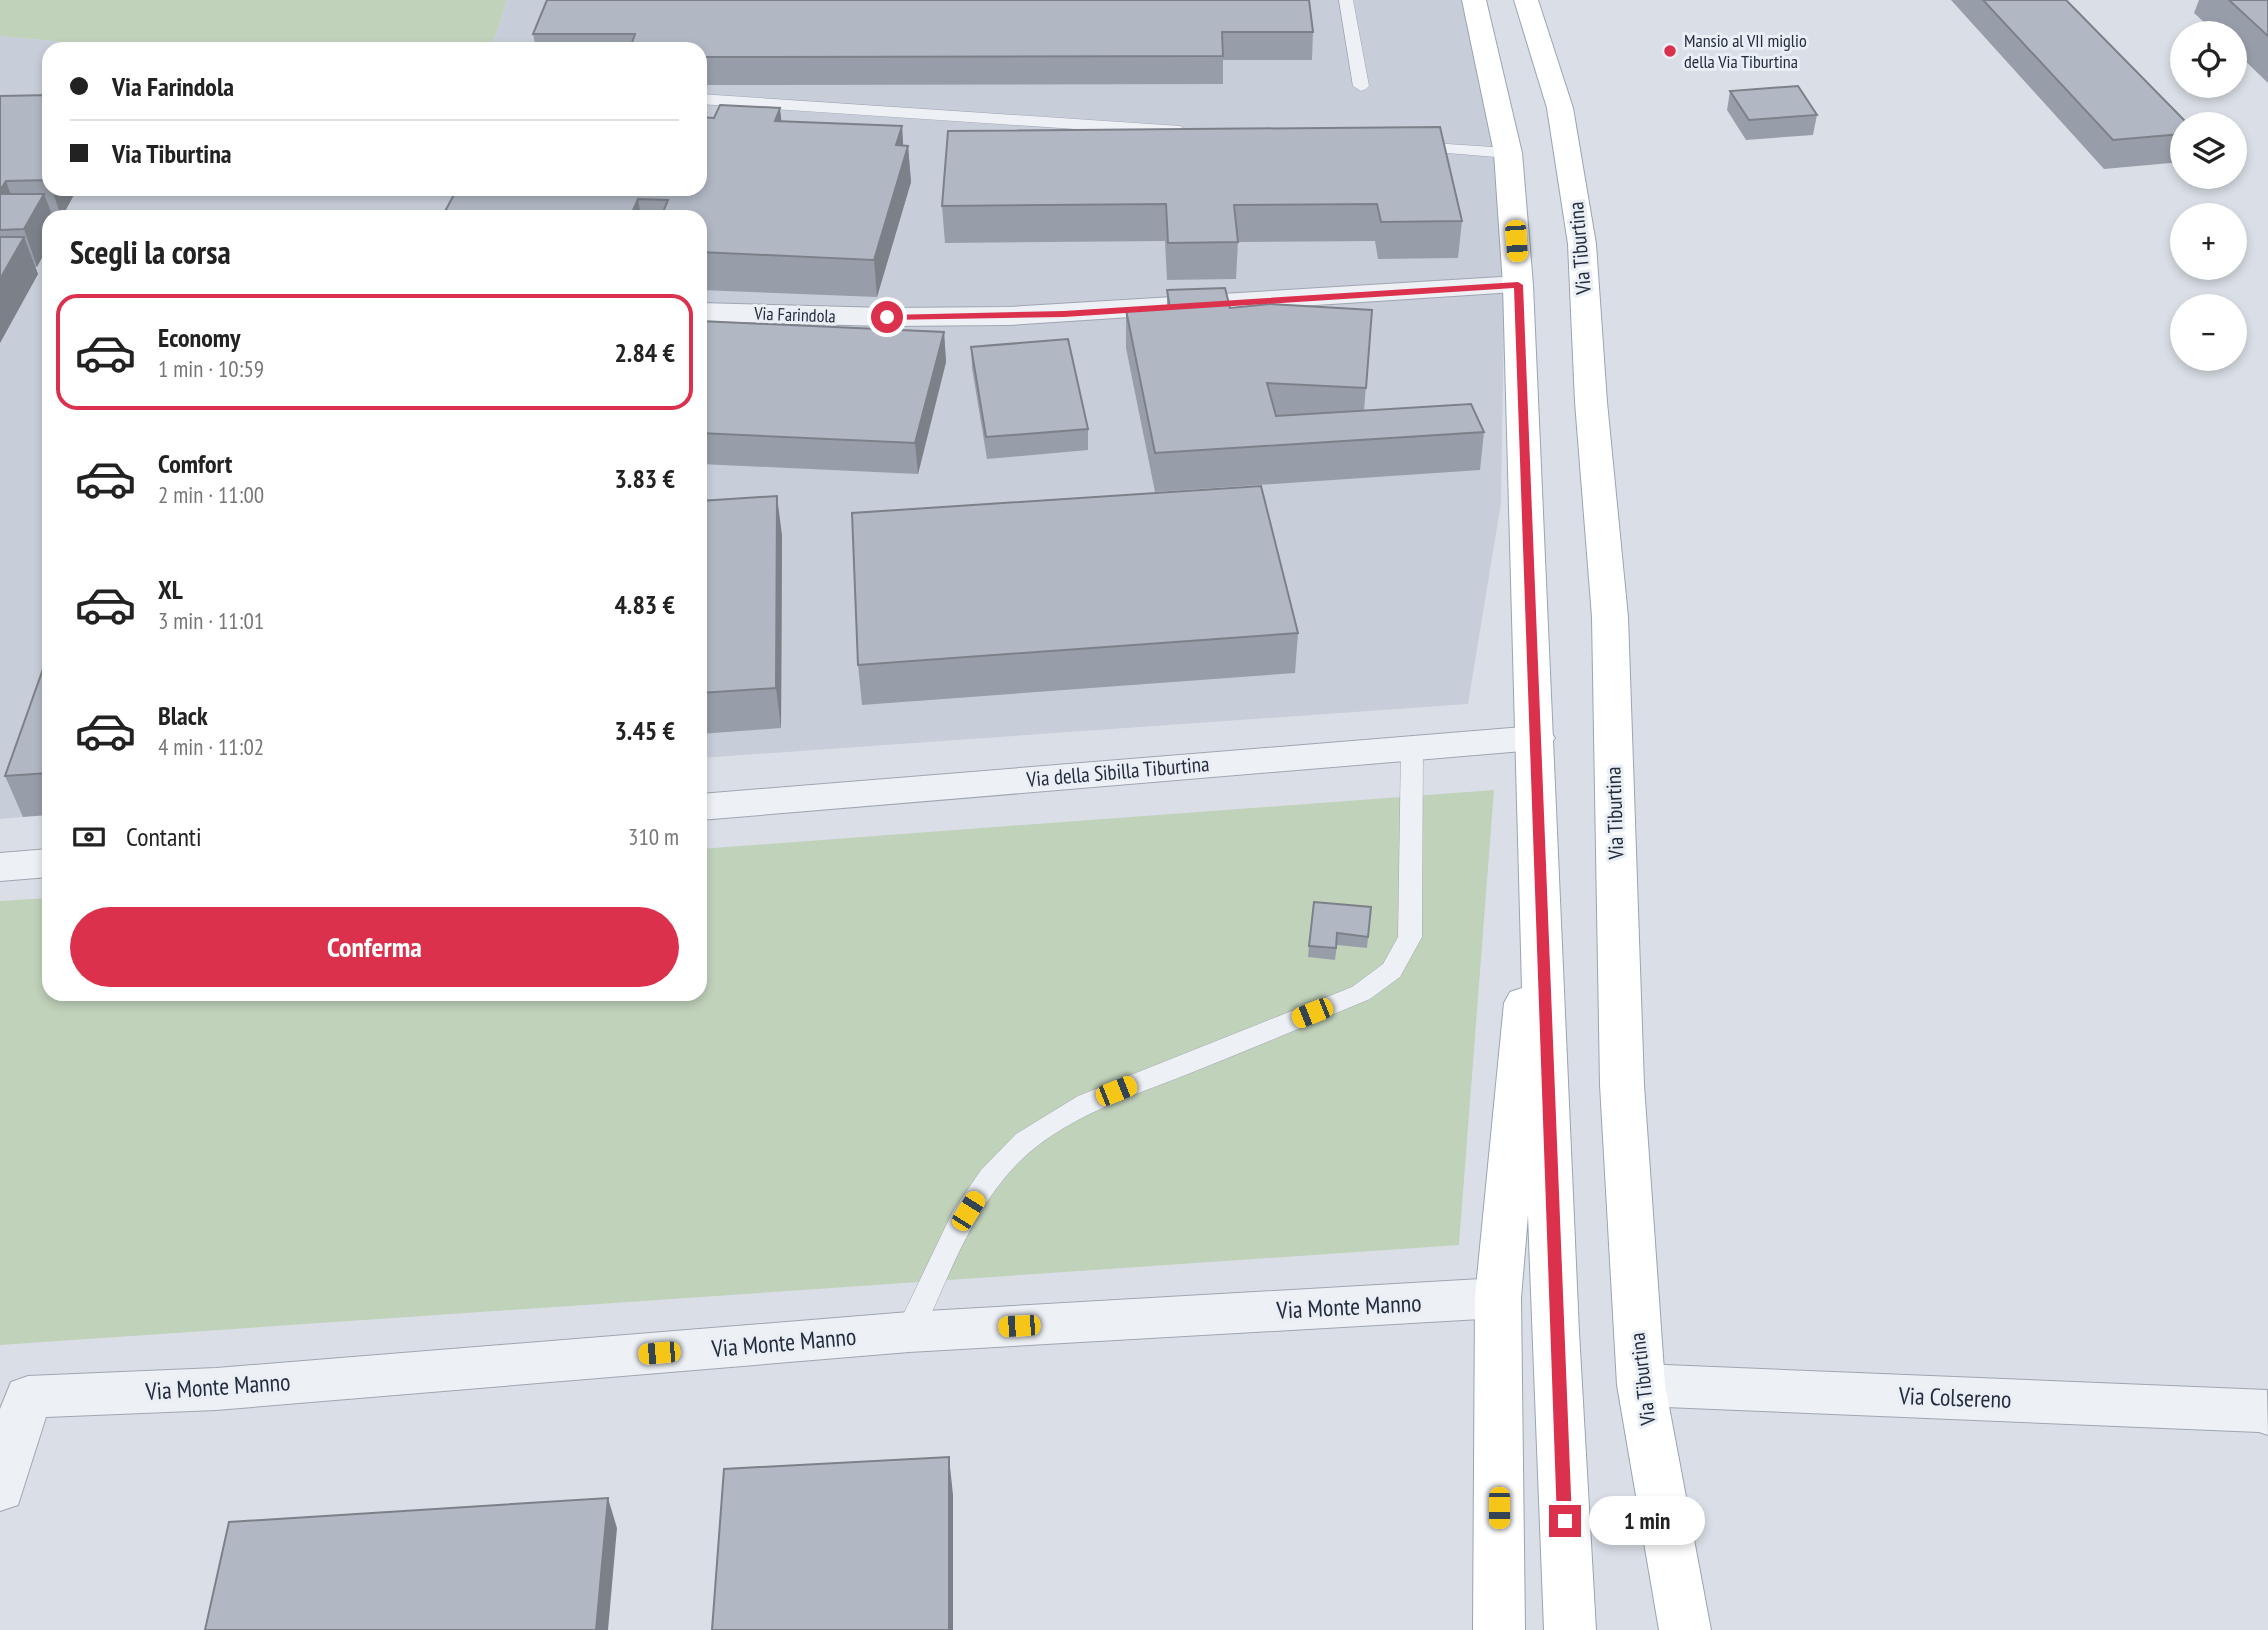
<!DOCTYPE html>
<html lang="it">
<meta charset="utf-8">
<style>
:root{--surface:#fff;--page:#f6f6f6;--text:#222;--muted:#767676;--line:#e0e0e0;--accent:#db314c}
body{margin:0;font-family:"PT Sans Narrow",sans-serif;background:var(--page);color:var(--text);height:100vh;display:flex;flex-direction:column;font-size:26px;white-space:nowrap}
*{box-sizing:border-box;margin:0}
p{font-size:23px;color:var(--muted)}
.icon{flex:none;width:38px;height:38px;fill:none;stroke:currentColor;stroke-width:2;stroke-linecap:round;stroke-linejoin:round}
.map{position:relative;flex:1;overflow:hidden}
.panel{position:absolute;left:42px;top:210px;width:665px;height:791px;display:flex;flex-direction:column;background:var(--surface);border-radius:21px;box-shadow:0 4px 10px #0003}
.panel>*{flex:none}
.top-card{position:absolute;left:42px;top:42px;width:665px;height:154px;border-radius:21px;box-shadow:0 4px 10px #0003;display:grid;align-content:center;height:154px;padding:0 28px;background:var(--surface)}
.buttons{position:absolute;left:2170px;top:21px;display:grid;gap:14px}
.buttons a{display:grid;place-items:center;width:77px;height:77px;border-radius:50%;background:var(--surface);box-shadow:0 4px 10px #0003;font-size:35px}
.end{position:absolute;width:32px;height:32px;margin:-16px;border:9px solid #db314c;background:#fff;box-shadow:0 0 0 4px #fff}
.from{border-radius:50%}
.bubble{position:absolute;height:49px;border-radius:24px;background:var(--surface);box-shadow:0 4px 10px #0003;font-size:23px;font-weight:800;line-height:49px;text-align:center}
.car{position:absolute;width:21px;height:42px;margin:-21px -10px;border-radius:9px;box-shadow:0 0 5px 2px #0007;background:linear-gradient(#f5c518 24%,#345 0 40%,#f5c518 0 76%,#345 0 86%,#f5c518 0)}
.top-card b{display:flex;align-items:center;gap:24px;height:66px;font-size:26px}
.top-card b+b{border-top:2px solid var(--line)}
.top-card i{width:18px;height:18px;background:var(--text)}
ul{padding:0;list-style:none}
li{display:flex;align-items:center;gap:21px;height:116px;margin:0 14px 10px;padding:0 14px;border:4px solid transparent;border-radius:21px}
li div{flex:1}
li b{display:block;font-size:26px}
li em{font-style:normal;font-weight:800}
li.active{border-color:var(--accent)}
li>.icon{width:63px;height:63px;stroke-width:1.5}
h2{padding:0 28px;font-size:32px;line-height:84px}
.pay{display:flex;align-items:center;gap:18px;height:77px;padding:0 28px;font-size:26px}
.pay p{margin-inline-start:auto}
.action{display:flex;gap:14px;margin-top:auto;padding:14px 28px}
.action a{flex:1;height:80px;border-radius:42px;background:var(--accent);color:#fff;font-size:28px;font-weight:800;line-height:80px;text-align:center}
.map>svg:first-child{display:block}
.built{fill:#c8ced9}
.green{fill:#c1d2bb}
.lines{fill:none;stroke-linecap:round;stroke-linejoin:round}
.lane-casing{stroke:#9fa6b1;stroke-width:1}
.street-casing{stroke:#9fa6b1;stroke-width:2}
.primary-casing{stroke:#99a4b4;stroke-width:2}
.lane{fill:#edf0f5;fill-rule:evenodd}
.street{fill:#edf0f5;fill-rule:evenodd}
.primary{fill:#fff;fill-rule:evenodd}
.wall{fill:#989ea9}
.shaded-wall{fill:#7c8189}
.building{fill:#b1b8c4;stroke:#7c8189;stroke-width:2}
.route{fill:#db314c}
.poi-dot{fill:#db314c;stroke:#eaeef5;stroke-width:2.5}
.labels{text-anchor:middle;stroke-width:6;stroke-linejoin:round;paint-order:stroke}
.far-poi-label{font-size:18px;fill:#232d3e;stroke:#eaeef5;text-anchor:start}
.far-street-label{font-size:18px;fill:#232d3e;stroke:#eaeef5}
.street-label{font-size:21px;fill:#232d3e;stroke:#eaeef5}
.near-street-label{font-size:24px;fill:#232d3e;stroke:#eaeef5}
</style>
<div class="map">
<svg width="2268" height="1630" viewBox="0 0 2268 1630">
<rect width="100%" height="100%" fill="#dadfe7"/>
<!-- built -->
<path class="built" d="M507,0H1463L1506,196L1501,503L1468,704L700,758V217H49V804L27,806L23,817L0,819V36L138,49H49V189H700V49H491Z"/>
<!-- green -->
<path class="green" d="M0,0H507L491,49H138L0,36Z
M1494,790L1459,1245L0,1345V901L49,898V994H700V849Z"/>
<g class="lines">
<!-- lane casing -->
<g class="lane-casing">
<path id="lane" d="M1339,0H1353L1369,86L1366,89L1361,91L1353,86Z
M700,94L1180,126L1188,131L1180,136L700,104Z
M1417,142L1508,148L1516,153L1508,158L1411,150L1409,147Z
M1412,739L1420,741L1423,746L1422,937L1400,977L1370,999C1309,1024 1249,1050 1188,1074C1128,1098 1063,1117 1016,1165C969,1215 948,1280 919,1340L909,1344L899,1340L895,1332L953,1211L981,1170L1016,1134L1078,1096L1352,987L1383,964L1398,937L1401,746L1404,741Z"/>
</g>
<!-- street casing -->
<g class="street-casing">
<path id="street" d="M1518,276L1528,279L1533,285L1528,291L1009,325L887,326L700,321V303L887,308L1009,307Z
M1536,726L1549,729L1555,738L1549,747L1536,750L700,820V794Z
M49,849V877L0,881V853Z
M1498,1278L1514,1284L1521,1298L1514,1312L1498,1318L909,1352L216,1410L46,1417L18,1505L0,1511V1409L11,1382L28,1376L216,1368L909,1312Z
M1641,1364L2267,1390L2268,1435L2259,1432L1641,1406L1624,1400L1617,1385L1624,1370Z"/>
</g>
<!-- primary casing -->
<g class="primary-casing">
<path id="primary" d="M1462,0H1486L1522,153L1533,285L1579,1332L1596,1630H1544L1528,1215L1521,1298L1525,1630H1473L1475,1298L1504,1003L1510,992L1522,988L1503,285L1494,153Z
M1514,0H1538L1573,108L1596,244L1607,402L1628,617L1644,1085L1665,1385L1711,1630H1659L1617,1385L1600,1085L1592,617L1575,402L1568,244L1547,108Z"/>
</g>
<!-- lane -->
<use href="#lane" class="lane"/>
<!-- street -->
<use href="#street" class="street"/>
<!-- primary -->
<use href="#primary" class="primary"/>
</g>
<!-- wall -->
<path class="wall" d="M1951,0H2066L2182,124V162L2104,169Z
M2199,0H2268V83L2235,51V33H2216L2194,13Z
M1313,32L1312,60H1223V84L700,85V49H536L533,34Z
M1730,91L1817,115L1813,135L1746,140L1727,110Z
M49,95V189H77L62,217H49L37,267H35L38,274L0,343V96Z
M781,122L902,126L903,146H908L911,182L877,297L700,290V217H442Z
M1440,127L1462,221L1458,258L1378,259L1375,241L1238,242L1236,279L1167,280L1165,241L945,243L942,206Z
M1167,290L1230,308L1372,310L1364,411L1484,432L1480,470L1155,492L1126,348V310L1167,308Z
M700,321L944,332L946,362L918,474L700,464Z
M971,347L1088,429V450L987,459L972,368Z
M700,501L782,535L781,728L700,734Z
M1298,633L1295,673L862,705L858,665Z
M49,652V815L23,817L5,776Z
M1371,907L1367,948L1337,945L1335,960L1308,957L1309,946Z"/>
<!-- shaded-wall -->
<path class="shaded-wall" d="M780,108L784,144L775,121Z
M902,126L904,159L908,146L911,182L877,297L874,260L896,145Z
M6,181L19,218L0,201V190Z
M52,189H77L62,217H61Z
M44,194L53,217H49V245L37,267L24,229Z
M638,199L641,217H630Z
M24,237L38,274L0,343V279Z
M944,332L946,362L918,474L915,443Z
M777,496L782,535L781,728L776,688Z
M949,1457L953,1495V1630H949Z
M608,1498L617,1528L608,1630H596Z"/>
<!-- building -->
<path class="building" d="M547,0H1309L1313,32H1222L1223,56L700,57V49H630L635,34H533Z
M1983,0H2066L2188,124H2182V134L2113,140Z
M2229,0H2268V36Z
M1798,86L1817,115L1749,120L1730,91Z
M49,95V180L6,181L0,190V96Z
M720,105L780,108L775,121L902,126L896,145L908,146L874,260L700,252V217H661L668,200L638,199L630,217H442L457,189H700V117L714,118Z
M1440,127L1462,221L1381,222L1377,204L1234,205L1238,242L1168,243L1166,204L942,206L948,131Z
M0,194H44L24,229L0,230Z
M0,237H24L0,279Z
M1225,288L1230,308L1270,304L1372,310L1366,388L1267,383L1276,416L1471,404L1484,432L1155,453L1126,310L1170,308L1167,290Z
M700,321L944,332L915,443L700,433Z
M1068,339L1088,429L986,437L971,347Z
M1261,486L1298,633L858,665L852,513Z
M777,496L776,688L700,693V501Z
M49,652V773L5,776Z
M1314,902L1371,907L1368,937L1337,933L1336,948L1309,946Z
M949,1457V1630H712L724,1469Z
M608,1498L596,1630H205L229,1522Z"/>
<!-- route -->
<path class="route" d="M1518,282L1523,285L1572,1521L1565,1528L1557,1521L1514,288L1064,317L887,320L882,317L887,315L1064,311Z"/>
<!-- markers -->
<circle class="poi-dot" cx="1670" cy="51" r="7"/>
<g class="labels">
<!-- far-poi labels -->
<g class="far-poi-label">
<text x="1684" y="47">Mansio al VII miglio<tspan x="1684" dy="21">della Via Tiburtina</tspan></text>
</g>
<!-- far-street labels -->
<g class="far-street-label">
<text transform="translate(795 315) rotate(2)" y="6">Via Farindola</text>
</g>
<!-- street labels -->
<g class="street-label">
<text transform="translate(1580 248) rotate(-95)" y="7">Via Tiburtina</text>
<text transform="translate(1118 772) rotate(-5)" y="7">Via della Sibilla Tiburtina</text>
<text transform="translate(1615 813) rotate(-92)" y="7">Via Tiburtina</text>
<text transform="translate(1643 1379) rotate(-97)" y="7">Via Tiburtina</text>
</g>
<!-- near-street labels -->
<g class="near-street-label">
<text transform="translate(1349 1307) rotate(-3)" y="8">Via Monte Manno</text>
<text transform="translate(784 1343) rotate(-5)" y="8">Via Monte Manno</text>
<text transform="translate(218 1387) rotate(-4)" y="8">Via Monte Manno</text>
<text transform="translate(1955 1398) rotate(2)" y="8">Via Colsereno</text>
</g>
</g>
</svg>
<div class="buttons">
<a><svg class="icon" aria-label="locate" viewBox="0 0 24 24"><circle cx="12" cy="12" r="6"/><path d="M12 2v4M12 18v4M2 12h4M18 12h4"/></svg></a>
<a><svg class="icon" aria-label="layers" viewBox="0 0 24 24"><path d="M12 4l9 5-9 5-9-5zM3 14l9 5 9-5"/></svg></a>
<a>+</a>
<a>−</a>
</div>
<i class="end from" style="left:887px;top:317px"></i>
<i class="end" style="left:1565px;top:1521px"></i>
<div class="bubble" style="left:1589px;top:1496px;width:116px">1 min</div>
<i class="car" style="left:1516px;top:241px;rotate:176deg"></i>
<i class="car" style="left:1312px;top:1013px;rotate:248deg"></i>
<i class="car" style="left:1116px;top:1091px;rotate:68deg"></i>
<i class="car" style="left:968px;top:1211px;rotate:32deg"></i>
<i class="car" style="left:1019px;top:1326px;rotate:267deg"></i>
<i class="car" style="left:659px;top:1353px;rotate:265deg"></i>
<i class="car" style="left:1499px;top:1508px;rotate:180deg"></i>
<div class="top-card">
<b><i class="from"></i>Via Farindola</b>
<b><i></i>Via Tiburtina</b>
</div>
<section class="panel">
<h2>Scegli la corsa</h2>
<ul>
<li class="active"><svg class="icon" aria-label="car" viewBox="0 0 24 24"><path d="M5 17H2v-5l4-1 3-4h7l3 4 3 1v5h-3M9 17h6M6 11h13"/><circle cx="7" cy="17" r="2"/><circle cx="17" cy="17" r="2"/></svg><div><b>Economy</b><p>1 min · 10:59</p></div><em>2.84 €</em></li>
<li><svg class="icon" aria-label="car" viewBox="0 0 24 24"><path d="M5 17H2v-5l4-1 3-4h7l3 4 3 1v5h-3M9 17h6M6 11h13"/><circle cx="7" cy="17" r="2"/><circle cx="17" cy="17" r="2"/></svg><div><b>Comfort</b><p>2 min · 11:00</p></div><em>3.83 €</em></li>
<li><svg class="icon" aria-label="car" viewBox="0 0 24 24"><path d="M5 17H2v-5l4-1 3-4h7l3 4 3 1v5h-3M9 17h6M6 11h13"/><circle cx="7" cy="17" r="2"/><circle cx="17" cy="17" r="2"/></svg><div><b>XL</b><p>3 min · 11:01</p></div><em>4.83 €</em></li>
<li><svg class="icon" aria-label="car" viewBox="0 0 24 24"><path d="M5 17H2v-5l4-1 3-4h7l3 4 3 1v5h-3M9 17h6M6 11h13"/><circle cx="7" cy="17" r="2"/><circle cx="17" cy="17" r="2"/></svg><div><b>Black</b><p>4 min · 11:02</p></div><em>3.45 €</em></li>
</ul>
<div class="pay"><svg class="icon" aria-label="cash" viewBox="0 0 24 24"><path d="M3 7h18v10H3z"/><circle cx="12" cy="12" r="2"/></svg>Contanti<p>310 m</p></div>
<div class="action"><a>Conferma</a></div>
</section>
</div>
